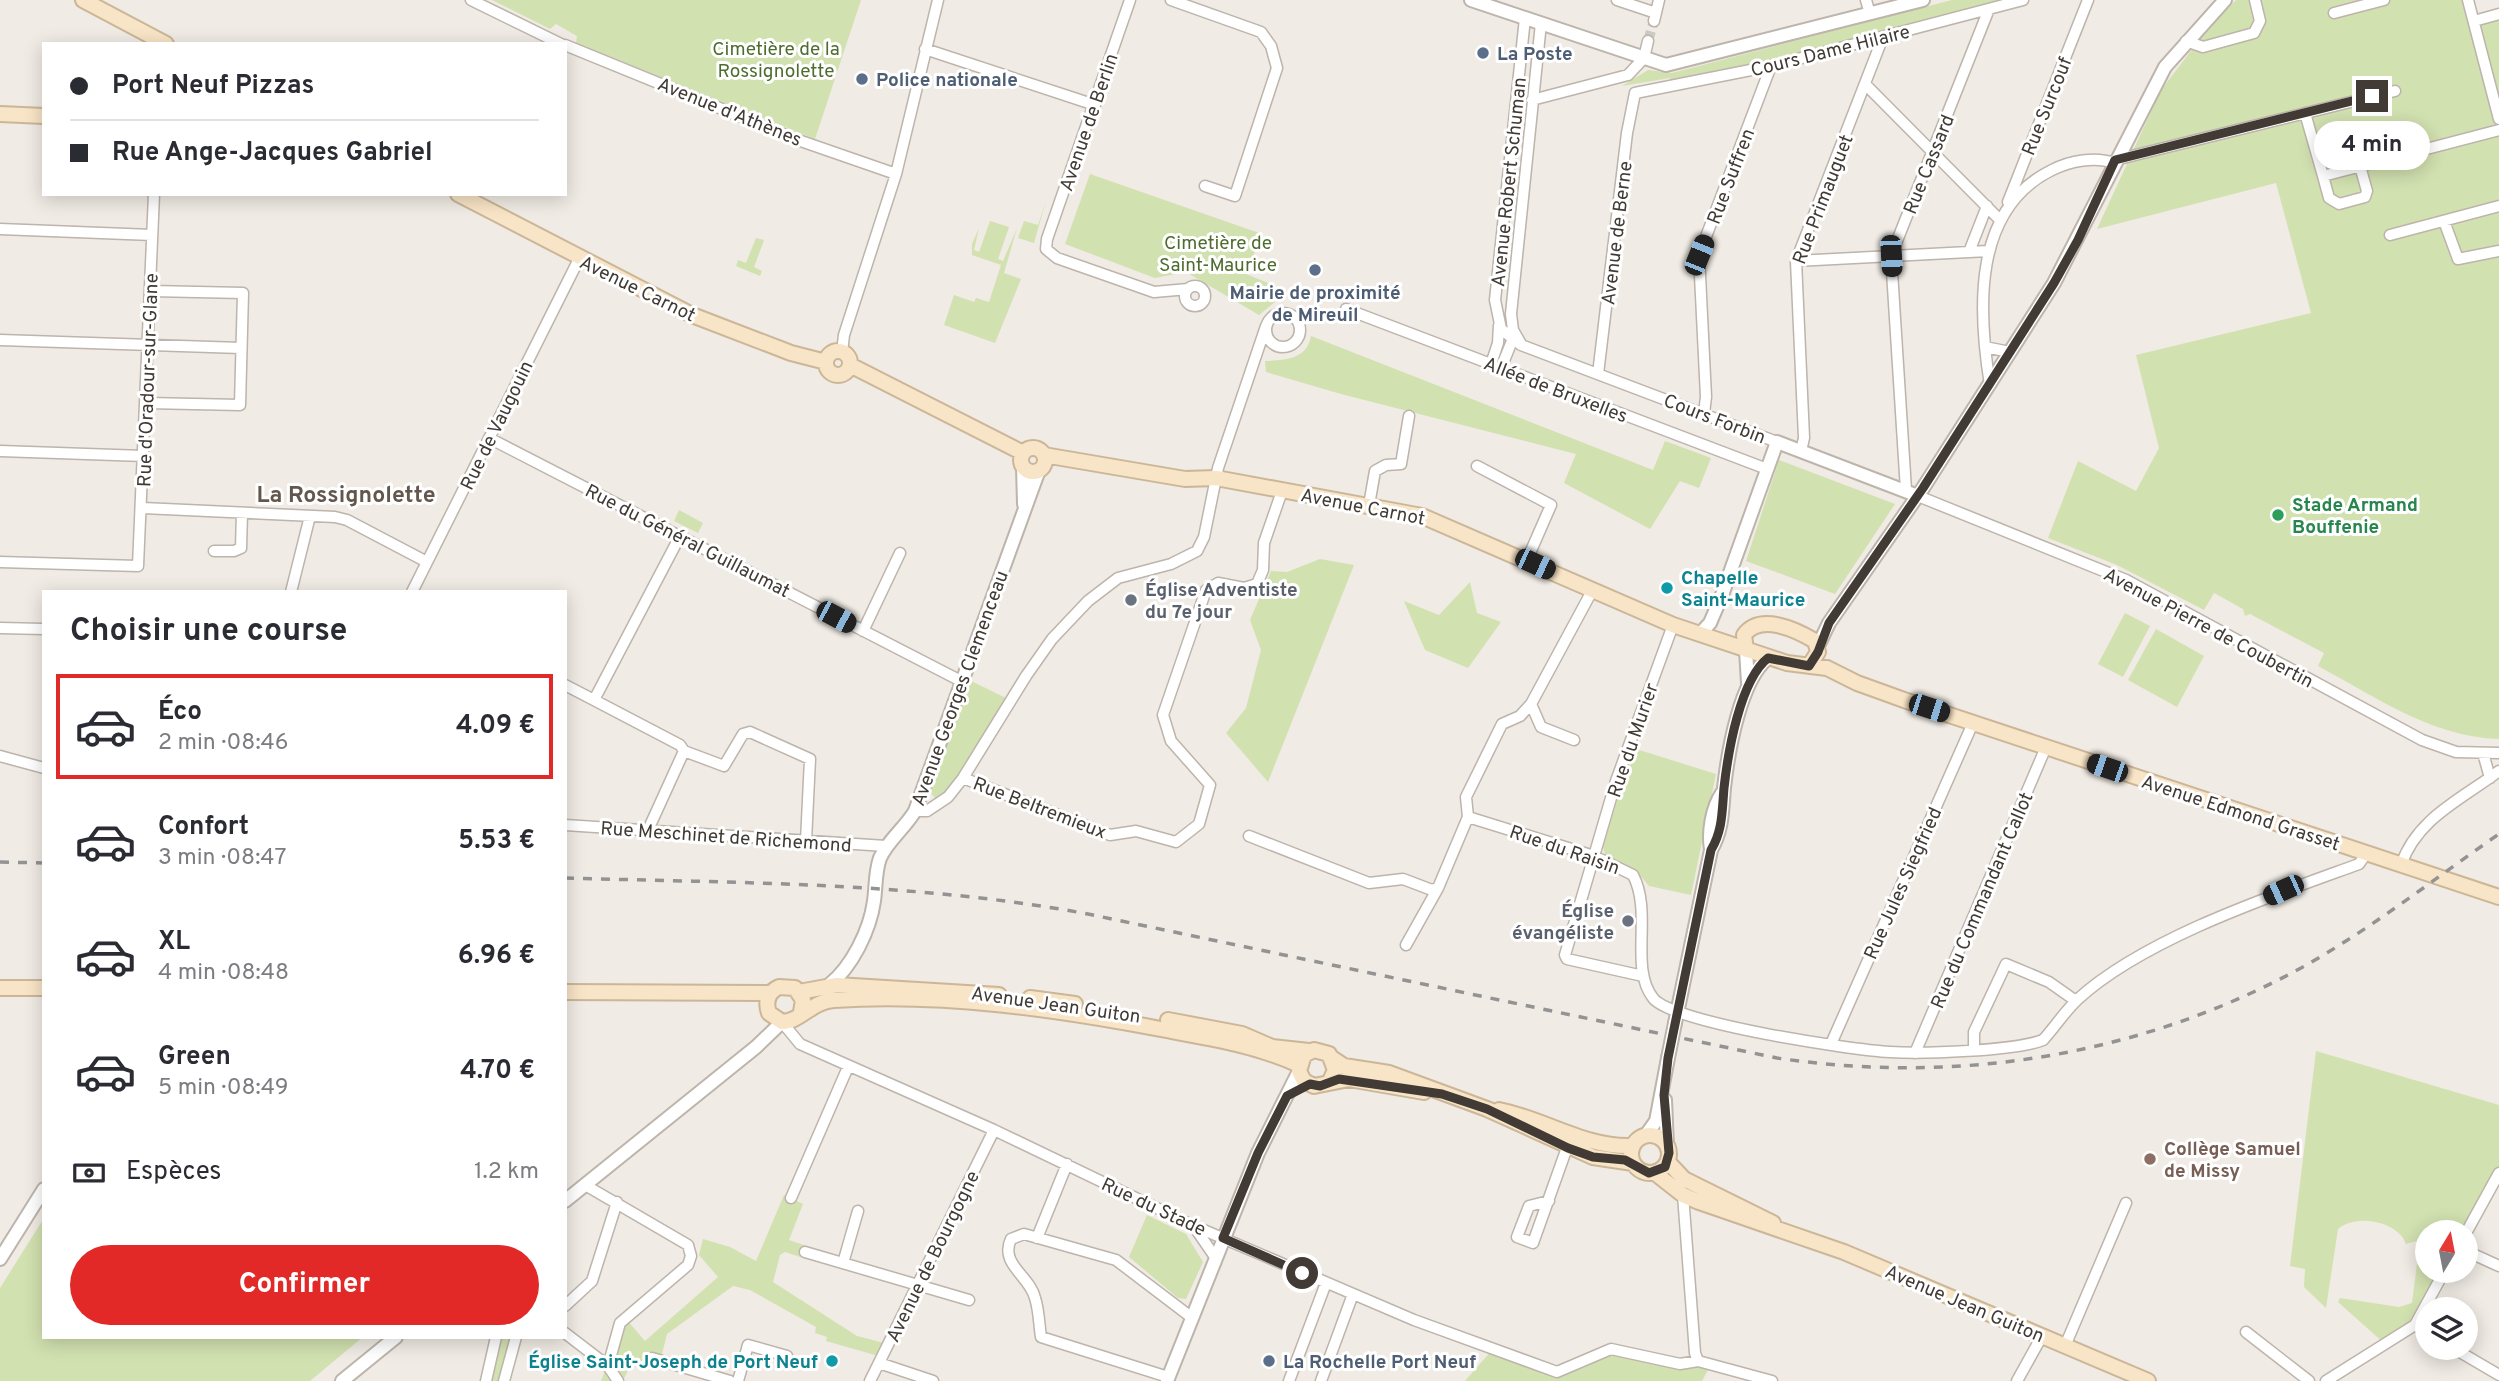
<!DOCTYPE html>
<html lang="fr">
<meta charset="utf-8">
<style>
:root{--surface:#fff;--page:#f7f7f7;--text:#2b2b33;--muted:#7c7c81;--line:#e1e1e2;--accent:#e32828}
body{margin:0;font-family:Overpass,sans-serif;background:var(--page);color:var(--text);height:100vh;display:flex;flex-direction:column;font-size:26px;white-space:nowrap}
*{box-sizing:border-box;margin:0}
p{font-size:23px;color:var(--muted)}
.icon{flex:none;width:38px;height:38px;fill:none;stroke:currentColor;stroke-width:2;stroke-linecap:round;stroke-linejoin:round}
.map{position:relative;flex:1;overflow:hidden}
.sheet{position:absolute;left:42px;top:590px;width:525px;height:749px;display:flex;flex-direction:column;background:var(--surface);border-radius:0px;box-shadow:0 4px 18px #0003}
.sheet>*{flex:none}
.banner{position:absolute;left:42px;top:42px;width:525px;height:154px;border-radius:0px;box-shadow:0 4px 18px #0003;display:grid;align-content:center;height:154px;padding:0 28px;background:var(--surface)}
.needle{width:46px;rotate:10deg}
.buttons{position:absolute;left:2415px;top:1220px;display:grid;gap:14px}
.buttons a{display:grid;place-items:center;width:63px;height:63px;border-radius:50%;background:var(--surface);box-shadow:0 4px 18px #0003;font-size:35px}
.end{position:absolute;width:32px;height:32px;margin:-16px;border:9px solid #413a35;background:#fff;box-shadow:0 0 0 4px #fff}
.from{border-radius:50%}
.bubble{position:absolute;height:49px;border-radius:24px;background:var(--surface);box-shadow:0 4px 18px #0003;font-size:23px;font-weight:700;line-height:49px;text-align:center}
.car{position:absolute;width:21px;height:42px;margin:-21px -10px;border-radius:9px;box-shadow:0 0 5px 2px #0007;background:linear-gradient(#222 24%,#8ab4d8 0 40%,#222 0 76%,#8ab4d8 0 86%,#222 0)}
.banner b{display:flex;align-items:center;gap:24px;height:66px;font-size:26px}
.banner b+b{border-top:2px solid var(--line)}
.banner i{width:18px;height:18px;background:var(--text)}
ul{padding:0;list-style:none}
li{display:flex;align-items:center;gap:21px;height:105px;margin:0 14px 10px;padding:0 14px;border:4px solid transparent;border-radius:0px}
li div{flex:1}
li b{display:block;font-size:26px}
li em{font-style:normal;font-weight:700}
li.on{border-color:var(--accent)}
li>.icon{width:63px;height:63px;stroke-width:1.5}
h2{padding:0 28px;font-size:32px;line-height:84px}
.pay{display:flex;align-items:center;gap:18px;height:77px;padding:0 28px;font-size:26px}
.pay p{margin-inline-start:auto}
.primary-button{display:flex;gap:14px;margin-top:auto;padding:14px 28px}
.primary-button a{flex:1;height:80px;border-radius:42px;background:var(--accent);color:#fff;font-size:28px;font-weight:700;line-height:80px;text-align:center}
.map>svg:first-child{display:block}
.green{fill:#d2e1b0}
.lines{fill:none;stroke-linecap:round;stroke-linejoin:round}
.minor-tunnel{stroke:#cdc8c1;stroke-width:10;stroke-dasharray:10 5;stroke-linecap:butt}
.minor-casing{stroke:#bdb4ab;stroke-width:13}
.tertiary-casing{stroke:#bdb4ab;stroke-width:16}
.secondary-casing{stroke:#cbb698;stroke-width:18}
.minor{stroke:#fff;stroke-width:10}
.tertiary{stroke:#fff;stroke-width:12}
.secondary{stroke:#f8e4c6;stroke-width:14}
.rail{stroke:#939393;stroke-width:3.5;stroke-dasharray:9 9;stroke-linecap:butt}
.tertiary-bridge-casing{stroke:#bdb4ab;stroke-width:16;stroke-linecap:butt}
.tertiary-bridge{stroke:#fff;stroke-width:12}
.route{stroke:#413a35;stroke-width:9}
.service-dot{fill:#5c6f8a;stroke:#fff;stroke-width:2.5}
.leisure-dot{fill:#2e9e5b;stroke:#fff;stroke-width:2.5}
.culture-dot{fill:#0f9aa8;stroke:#fff;stroke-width:2.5}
.worship-dot{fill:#6b7280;stroke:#fff;stroke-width:2.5}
.education-dot{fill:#8d6e63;stroke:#fff;stroke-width:2.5}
.labels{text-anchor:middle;stroke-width:6;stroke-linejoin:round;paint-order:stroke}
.park-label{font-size:19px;fill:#4f6c2f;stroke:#fff}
.street-label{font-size:19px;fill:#413a35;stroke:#fff}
.service-label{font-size:19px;font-weight:bold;fill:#4e5e75;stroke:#fff;text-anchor:start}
.leisure-label{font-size:19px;font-weight:bold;fill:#27864d;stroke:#fff;text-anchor:start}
.culture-label{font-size:19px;font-weight:bold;fill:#0d838f;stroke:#fff;text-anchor:start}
.worship-label{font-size:19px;font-weight:bold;fill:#5b616d;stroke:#fff;text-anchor:start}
.education-label{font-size:19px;font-weight:bold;fill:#785e54;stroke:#fff;text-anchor:start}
.quarter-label{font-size:23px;font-weight:bold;fill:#63574d;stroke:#fff}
</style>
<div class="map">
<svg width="2499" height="1381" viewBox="0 0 2499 1381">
<rect width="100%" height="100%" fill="#f0ebe4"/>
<!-- green -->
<path class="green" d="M492,0H861L815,139L576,43L577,36L556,24L550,29Z
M1952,0H2010L1701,79L1671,83L1670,78L1622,86L1648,70L1672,73Z
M2236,0H2462L2467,21L2499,14V739C2432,737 2376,697 2318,666L2324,653L2250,614L2245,616L2243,609L2214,593L2204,610L2117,565L2048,538L2078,461L2136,491L2159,448L2136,355L2311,313L2276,183L2097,229L2161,90L2210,26Z
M1090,174L1262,234L1246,274L1281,288L1275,302L1259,315L1186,272L1155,278L1065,244Z
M1046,201L1034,243L1018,238L1024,221L1038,225Z
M990,221L1009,227L998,259L1003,261L1017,228L1004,273L1021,279L995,343L944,325L954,295L974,302L976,298L989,302L1001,265L972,255V244L979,228L974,250L979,252Z
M756,238L764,240L754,267L762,271L760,276L736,266L738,260L746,263Z
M1311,336L1653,470L1665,441L1711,458L1699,488L1680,481L1650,529L1564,483L1576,454L1341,394L1266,372L1265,361C1284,360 1307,360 1311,336Z
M1779,460L1895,504L1835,594L1746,561Z
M679,510L703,523L698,533L674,521Z
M1320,559L1354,565L1268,782L1226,733L1246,708L1261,650L1250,620L1271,571L1287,572Z
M1470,582L1477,613L1501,622L1468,668L1425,650L1404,601L1439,615Z
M2125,613L2150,626L2123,677L2098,664Z
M2156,629L2204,656L2177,707L2128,680Z
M969,680L1006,698L948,791L935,798L930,792Z
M1633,748L1716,774L1691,895L1649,886L1639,874L1605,854L1603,847Z
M2316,1051L2499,1105V1173L2466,1232H2427V1270L2445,1271L2418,1320L2385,1344L2338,1302L2340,1298L2399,1307L2412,1303L2420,1240L2406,1244C2399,1221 2355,1213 2338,1229L2326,1308L2304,1287L2305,1269L2290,1266Z
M784,1195L803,1204L789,1240L807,1246L803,1258L785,1252L780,1255L773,1282L857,1336L888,1344L882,1357L826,1341L827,1337L815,1333L816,1327L750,1290L733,1286L667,1334L661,1358L653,1355L650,1366L642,1363L630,1366L623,1381H601L626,1319L645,1341L718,1277L699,1255L703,1239L730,1247L756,1261Z
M1147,1215L1186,1234L1203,1262L1186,1299L1178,1298L1129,1257Z
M44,1218V1337H363L310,1381H0V1288Z
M496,1337H516L504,1381H486Z
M1493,1349L1557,1372L1611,1349L1710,1366L1702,1381H1465Z"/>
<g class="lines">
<!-- minor-tunnel -->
<path class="minor-tunnel" d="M1648,41L1654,21"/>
<!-- minor casing -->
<g class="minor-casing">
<path id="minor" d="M471,0L561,44
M1130,0L1047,239L1046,249L1057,258L1154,292L1188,289
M1171,0L1261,32L1271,46L1277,68L1235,196L1205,186
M1617,0L1656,13
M1866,0L1870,14
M2468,0L2499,119
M2334,13L2384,0
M1525,18L1495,300L1501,329L1521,345L1777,442
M1654,21L1659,0
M2474,21L2499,14
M2186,41L2203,47L2254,33L2260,21L2255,0
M565,45L798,140L896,174
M925,49L1095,105
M1866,85L1999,219
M1532,100L1628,75L1644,58L1648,41
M2305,113L2323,176L2499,130
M2115,160L2395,91
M2323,176L2329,198L2339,204L2365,197L2367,191L2360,166
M2008,202L2088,0
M2444,221L2458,259L2499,251
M0,229L152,235
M2390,235L2499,206
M1969,252L1987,206
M1796,261L1988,251
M1185 296a10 10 0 1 1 20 0a10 10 0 1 1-20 0Z
M1346,309L1767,469
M1266 330a17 17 0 1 1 34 0a17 17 0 1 1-34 0Z
M0,340L241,348
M1521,344L1513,330L1511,314L1541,23
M1985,347L2010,352
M842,352L844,335L896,174L938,0
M1491,364L1498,343L1499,325
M1501,368L1512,341
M1598,374L1627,133L1635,93L1771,66L2023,0
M1990,385C1978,311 1972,209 2052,170C2070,161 2095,156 2114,163
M147,403L240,405L243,293L151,291
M1704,413L1706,397L1699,255L1771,66
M489,438L961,681
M0,451L144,456
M1801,451L1804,438L1796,261L1883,37
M1477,466L1551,505L1527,560
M1906,490L1891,256L1989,9
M1918,496L2126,580L2422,740L2456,752L2499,753
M1369,505L1375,471L1386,465L1401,464L1409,416
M143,508L335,517L347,520L427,562
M214,551H234L241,548L242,513
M0,562L138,566L154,194
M291,592L310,516
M412,592L579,259
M0,628L44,629
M863,631L900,553
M565,685L594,700
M1531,704L1541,727L1574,740
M684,751L724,766L743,734L750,732L810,759L806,841
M2483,753L2490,778
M0,756L44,768
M963,778L1110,835L1136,831L1176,842L1199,824L1210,785L1171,741L1163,715L1206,590L1218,583L1244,588L1257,584L1263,570L1264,543L1282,491
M915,811H927L948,797L963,778L1026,676L1052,639L1088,601L1118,578L1171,564L1197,551L1204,537L1218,468L1266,326
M1468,817L1594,856L1633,875C1653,913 1629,967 1653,998C1672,1023 1852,1050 1890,1052C1922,1054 2015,1051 2043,1040C2055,1027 2065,1011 2078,999C2145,938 2274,895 2359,864L2366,854
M565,825L886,846
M648,830L684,751L680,745L594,700L680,536
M1249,836L1369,883L1403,879L1432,890L1438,888L1468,817L1466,797L1502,724L1520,716L1531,704L1592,591
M2401,865C2417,818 2462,799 2499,771
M1406,945L1438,888
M1643,976L1567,959L1565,955L1616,781L1673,625
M782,1022L800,1044L994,1130L1192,1225L1414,1320L1557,1372L1611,1349L1680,1364L1698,1361
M1831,1044L1973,723
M1974,1049V1032L2006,964L2049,982L2076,1001
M1915,1053L2046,747
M585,1185L688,1245L691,1256L688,1265L620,1323L608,1366
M1683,1195L1695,1353L1698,1361L1772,1381
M791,1198L848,1067
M1549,1201L1529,1206L1517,1237L1533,1243L1569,1142
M1193,1225L1215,1257
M2466,1233L2499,1173
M1037,1238L1067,1164
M2466,1251L2499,1266
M805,1252L969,1300
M843,1263L858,1211
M565,1306L592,1281L617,1202
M2415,1325L2427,1332
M2246,1332L2309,1381
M565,1333L608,1366L618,1381
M2065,1346L2126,1203
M2453,1348L2499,1375
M652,1358L730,1381
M879,1363L933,1381
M1168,1377L1041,1337C1039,1324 1039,1310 1035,1298C1030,1276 999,1264 1011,1239L1024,1234L1116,1260L1191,1317
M486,1381L496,1337
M504,1381L516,1337
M738,1381L748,1345L787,1356
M870,1381L994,1130
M1289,1381L1326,1283
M1321,1381L1353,1294
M2017,1381L2042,1336
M2326,1381L2415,1325L2445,1270"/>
</g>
<!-- tertiary casing -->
<g class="tertiary-casing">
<path id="tertiary" d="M1471,0L1666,65L1923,0
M1023,466L1024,504
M1700,634L1710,623L1722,595L1777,442L1918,496
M1818,646L1829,623L1923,488L2054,283L2165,67L2225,0
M1746,650L1748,683
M1711,849C1708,832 1712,808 1722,793
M829,985C852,967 870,930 874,901C876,887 875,872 880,858C888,840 905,828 915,811L1039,470
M1675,1023L1711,850C1723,829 1722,810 1724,788C1728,752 1740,680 1768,658
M1665,1100L1667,1145
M1646,1135L1656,1121L1668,1058
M565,1201L756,1047L782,1022
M0,1259L44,1189
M342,1381L396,1337
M1167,1381L1258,1153L1299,1071"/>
</g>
<!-- secondary casing -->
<g class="secondary-casing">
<path id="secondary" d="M83,0L166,44
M0,114L44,116
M458,194L692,315L791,353L826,362
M826 363a12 12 0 1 1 24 0a12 12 0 1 1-24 0Z
M850,365L1023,453
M1021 460a12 12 0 1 1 24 0a12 12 0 1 1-24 0Z
M1044,455L1185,479L1216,478L1422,516L1673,625L1787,663L1827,668L1857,683L1904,700L2499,897
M1746,650L1744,635C1760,613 1795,629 1815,641L1818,652L1809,666
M0,988H44
M565,992L770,993
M799,992L837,985L999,995
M1030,998L1075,1004
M801,1012L803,1000L795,988L779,987C768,992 765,1002 769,1013L782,1022C800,1022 812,1001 834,1000C945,993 1057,1009 1166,1030C1210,1038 1258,1046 1299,1065
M1168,1020L1242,1034L1272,1047L1309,1051
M1332,1058L1344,1066L1389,1073L1487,1109L1593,1157L1633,1163
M1330,1081L1335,1070L1329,1054L1314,1050L1304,1055L1299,1071L1304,1081L1314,1086L1349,1079L1424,1092
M1499,1110C1545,1119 1585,1148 1632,1146
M1631 1154a19 19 0 1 1 38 0a19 19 0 1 1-38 0Z
M1668,1162L1684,1179L1773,1223
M1655,1173L1683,1195L1699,1202L1844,1252L2148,1381"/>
</g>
<!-- minor -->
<use href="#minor" class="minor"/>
<!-- tertiary -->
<use href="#tertiary" class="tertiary"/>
<!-- secondary -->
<use href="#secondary" class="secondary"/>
<!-- rail -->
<path class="rail" d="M0,862L44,863
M565,878C740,883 916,882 1088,914L1777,1058C1957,1085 2140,1056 2301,968C2371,929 2434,879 2499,834"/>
<!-- tertiary-bridge casing -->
<g class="tertiary-bridge-casing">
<path id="tertiary-bridge" d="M1668,1058L1675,1023"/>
</g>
<!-- tertiary-bridge -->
<use href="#tertiary-bridge" class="tertiary-bridge"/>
</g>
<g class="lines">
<!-- route -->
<path class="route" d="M1302,1273L1223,1238L1258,1153L1287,1096L1310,1084L1320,1086L1339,1079L1442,1094L1487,1109L1568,1148L1593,1157L1625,1160L1649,1173L1665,1167L1669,1153L1664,1095L1668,1058L1711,850C1723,830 1722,810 1724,788C1728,752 1740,680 1768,658L1809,666L1818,652L1829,623L1923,488L2054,283L2078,240L2115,160L2372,96"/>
</g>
<!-- markers -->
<g class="service-dot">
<circle cx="1483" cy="53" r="7"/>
<circle cx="862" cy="79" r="7"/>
<circle cx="1315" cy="270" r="7"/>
<circle cx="1269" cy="1361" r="7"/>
</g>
<circle class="leisure-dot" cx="2278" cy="515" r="7"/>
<g class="culture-dot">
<circle cx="1667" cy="588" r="7"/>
<circle cx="832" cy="1361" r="7"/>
</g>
<g class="worship-dot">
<circle cx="1131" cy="600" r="7"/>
<circle cx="1628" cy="921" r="7"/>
</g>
<circle class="education-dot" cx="2150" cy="1159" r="7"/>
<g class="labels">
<!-- park labels -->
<g class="park-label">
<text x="776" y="55">Cimetière de la<tspan x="776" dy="22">Rossignolette</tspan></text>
<text x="1218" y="249">Cimetière de<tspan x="1218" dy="22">Saint-Maurice</tspan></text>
</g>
<!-- street labels -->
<g class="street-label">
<text transform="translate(1830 50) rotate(-14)" y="7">Cours Dame Hilaire</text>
<text transform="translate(2046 106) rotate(-68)" y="7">Rue Surcouf</text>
<text transform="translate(730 111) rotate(22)" y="7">Avenue d'Athènes</text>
<text transform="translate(1088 122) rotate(-71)" y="7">Avenue de Berlin</text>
<text transform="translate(1928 164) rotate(-68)" y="7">Rue Cassard</text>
<text transform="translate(1730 176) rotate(-69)" y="7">Rue Suffren</text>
<text transform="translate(1508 182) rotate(-84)" y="7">Avenue Robert Schuman</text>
<text transform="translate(1822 199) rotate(-69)" y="7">Rue Primauguet</text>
<text transform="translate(1616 233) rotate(-83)" y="7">Avenue de Berne</text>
<text transform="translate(638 288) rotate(26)" y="7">Avenue Carnot</text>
<text transform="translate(147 380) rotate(-88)" y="7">Rue d'Oradour-sur-Glane</text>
<text transform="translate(1556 389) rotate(21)" y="7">Allée de Bruxelles</text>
<text transform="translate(1715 418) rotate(21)" y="7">Cours Forbin</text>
<text transform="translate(496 425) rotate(-64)" y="7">Rue de Vaugouin</text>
<text transform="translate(1363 506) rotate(11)" y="7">Avenue Carnot</text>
<text transform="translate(688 540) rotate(27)" y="7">Rue du Général Guillaumat</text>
<text transform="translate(2209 627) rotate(28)" y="7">Avenue Pierre de Coubertin</text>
<text transform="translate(959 688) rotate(-70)" y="7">Avenue Georges Clemenceau</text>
<text transform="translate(1632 740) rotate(-71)" y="7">Rue du Murier</text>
<text transform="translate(1040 807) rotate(21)" y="7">Rue Beltremieux</text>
<text transform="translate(2241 812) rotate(18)" y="7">Avenue Edmond Grasset</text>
<text transform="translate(726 836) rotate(4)" y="7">Rue Meschinet de Richemond</text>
<text transform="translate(1565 849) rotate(19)" y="7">Rue du Raisin</text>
<text transform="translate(1902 883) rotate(-66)" y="7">Rue Jules Siegfried</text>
<text transform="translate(1981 900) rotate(-67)" y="7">Rue du Commandant Callot</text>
<text transform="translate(1056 1004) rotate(8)" y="7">Avenue Jean Guiton</text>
<text transform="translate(1154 1206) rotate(25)" y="7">Rue du Stade</text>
<text transform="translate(932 1256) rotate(-64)" y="7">Avenue de Bourgogne</text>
<text transform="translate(1965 1303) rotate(23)" y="7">Avenue Jean Guiton</text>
</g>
<!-- service labels -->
<g class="service-label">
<text x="1497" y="60">La Poste</text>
<text x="876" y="86">Police nationale</text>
<text x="1315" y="299" text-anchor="middle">Mairie de proximité<tspan x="1315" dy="22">de Mireuil</tspan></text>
<text x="1283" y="1368">La Rochelle Port Neuf</text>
</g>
<!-- leisure labels -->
<g class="leisure-label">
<text x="2292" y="511">Stade Armand<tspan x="2292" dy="22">Bouffenie</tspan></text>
</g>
<!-- culture labels -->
<g class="culture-label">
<text x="1681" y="584">Chapelle<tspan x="1681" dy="22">Saint-Maurice</tspan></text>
<text x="818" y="1368" text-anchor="end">Église Saint-Joseph de Port Neuf</text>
</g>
<!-- worship labels -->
<g class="worship-label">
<text x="1145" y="596">Église Adventiste<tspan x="1145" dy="22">du 7e jour</tspan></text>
<text x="1614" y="917" text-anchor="end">Église<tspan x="1614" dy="22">évangéliste</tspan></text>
</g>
<!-- education labels -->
<g class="education-label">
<text x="2164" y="1155">Collège Samuel<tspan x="2164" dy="22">de Missy</tspan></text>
</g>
<!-- quarter labels -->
<g class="quarter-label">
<text x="346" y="502">La Rossignolette</text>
</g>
</g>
</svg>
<div class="buttons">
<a><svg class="needle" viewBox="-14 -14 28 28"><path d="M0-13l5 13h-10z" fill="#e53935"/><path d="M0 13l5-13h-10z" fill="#7c7c81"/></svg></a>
<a><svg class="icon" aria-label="layers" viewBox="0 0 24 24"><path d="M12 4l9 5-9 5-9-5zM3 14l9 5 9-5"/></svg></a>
</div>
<i class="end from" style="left:1302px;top:1273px"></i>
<i class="end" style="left:2372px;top:96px"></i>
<div class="bubble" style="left:2314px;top:121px;width:116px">4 min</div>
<i class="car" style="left:1699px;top:255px;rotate:22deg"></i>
<i class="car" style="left:1891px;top:256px;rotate:177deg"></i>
<i class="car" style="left:1535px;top:564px;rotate:115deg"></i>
<i class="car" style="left:836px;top:617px;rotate:118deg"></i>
<i class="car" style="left:1929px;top:708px;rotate:108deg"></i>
<i class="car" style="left:2107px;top:768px;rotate:289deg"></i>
<i class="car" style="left:2283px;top:890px;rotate:246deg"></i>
<div class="banner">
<b><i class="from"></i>Port Neuf Pizzas</b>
<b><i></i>Rue Ange-Jacques Gabriel</b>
</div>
<section class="sheet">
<h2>Choisir une course</h2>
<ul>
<li class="on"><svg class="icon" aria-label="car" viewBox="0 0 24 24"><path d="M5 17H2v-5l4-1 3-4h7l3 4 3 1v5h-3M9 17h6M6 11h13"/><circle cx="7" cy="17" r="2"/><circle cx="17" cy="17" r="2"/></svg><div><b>Éco</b><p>2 min · 08:46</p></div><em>4.09 €</em></li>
<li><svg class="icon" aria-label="car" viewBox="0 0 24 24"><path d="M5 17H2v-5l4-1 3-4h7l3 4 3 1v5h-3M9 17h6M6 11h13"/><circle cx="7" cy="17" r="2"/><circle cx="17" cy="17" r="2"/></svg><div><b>Confort</b><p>3 min · 08:47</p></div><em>5.53 €</em></li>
<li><svg class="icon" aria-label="car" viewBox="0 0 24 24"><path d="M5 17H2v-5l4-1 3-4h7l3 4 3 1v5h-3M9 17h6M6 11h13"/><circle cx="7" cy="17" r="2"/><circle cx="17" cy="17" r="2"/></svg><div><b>XL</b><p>4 min · 08:48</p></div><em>6.96 €</em></li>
<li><svg class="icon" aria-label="car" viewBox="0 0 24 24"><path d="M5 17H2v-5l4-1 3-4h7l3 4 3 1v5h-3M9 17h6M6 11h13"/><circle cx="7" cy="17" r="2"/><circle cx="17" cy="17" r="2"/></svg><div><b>Green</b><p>5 min · 08:49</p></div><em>4.70 €</em></li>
</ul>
<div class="pay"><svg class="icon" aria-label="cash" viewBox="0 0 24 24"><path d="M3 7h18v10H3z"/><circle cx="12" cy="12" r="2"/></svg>Espèces<p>1.2 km</p></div>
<div class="primary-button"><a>Confirmer</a></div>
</section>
</div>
